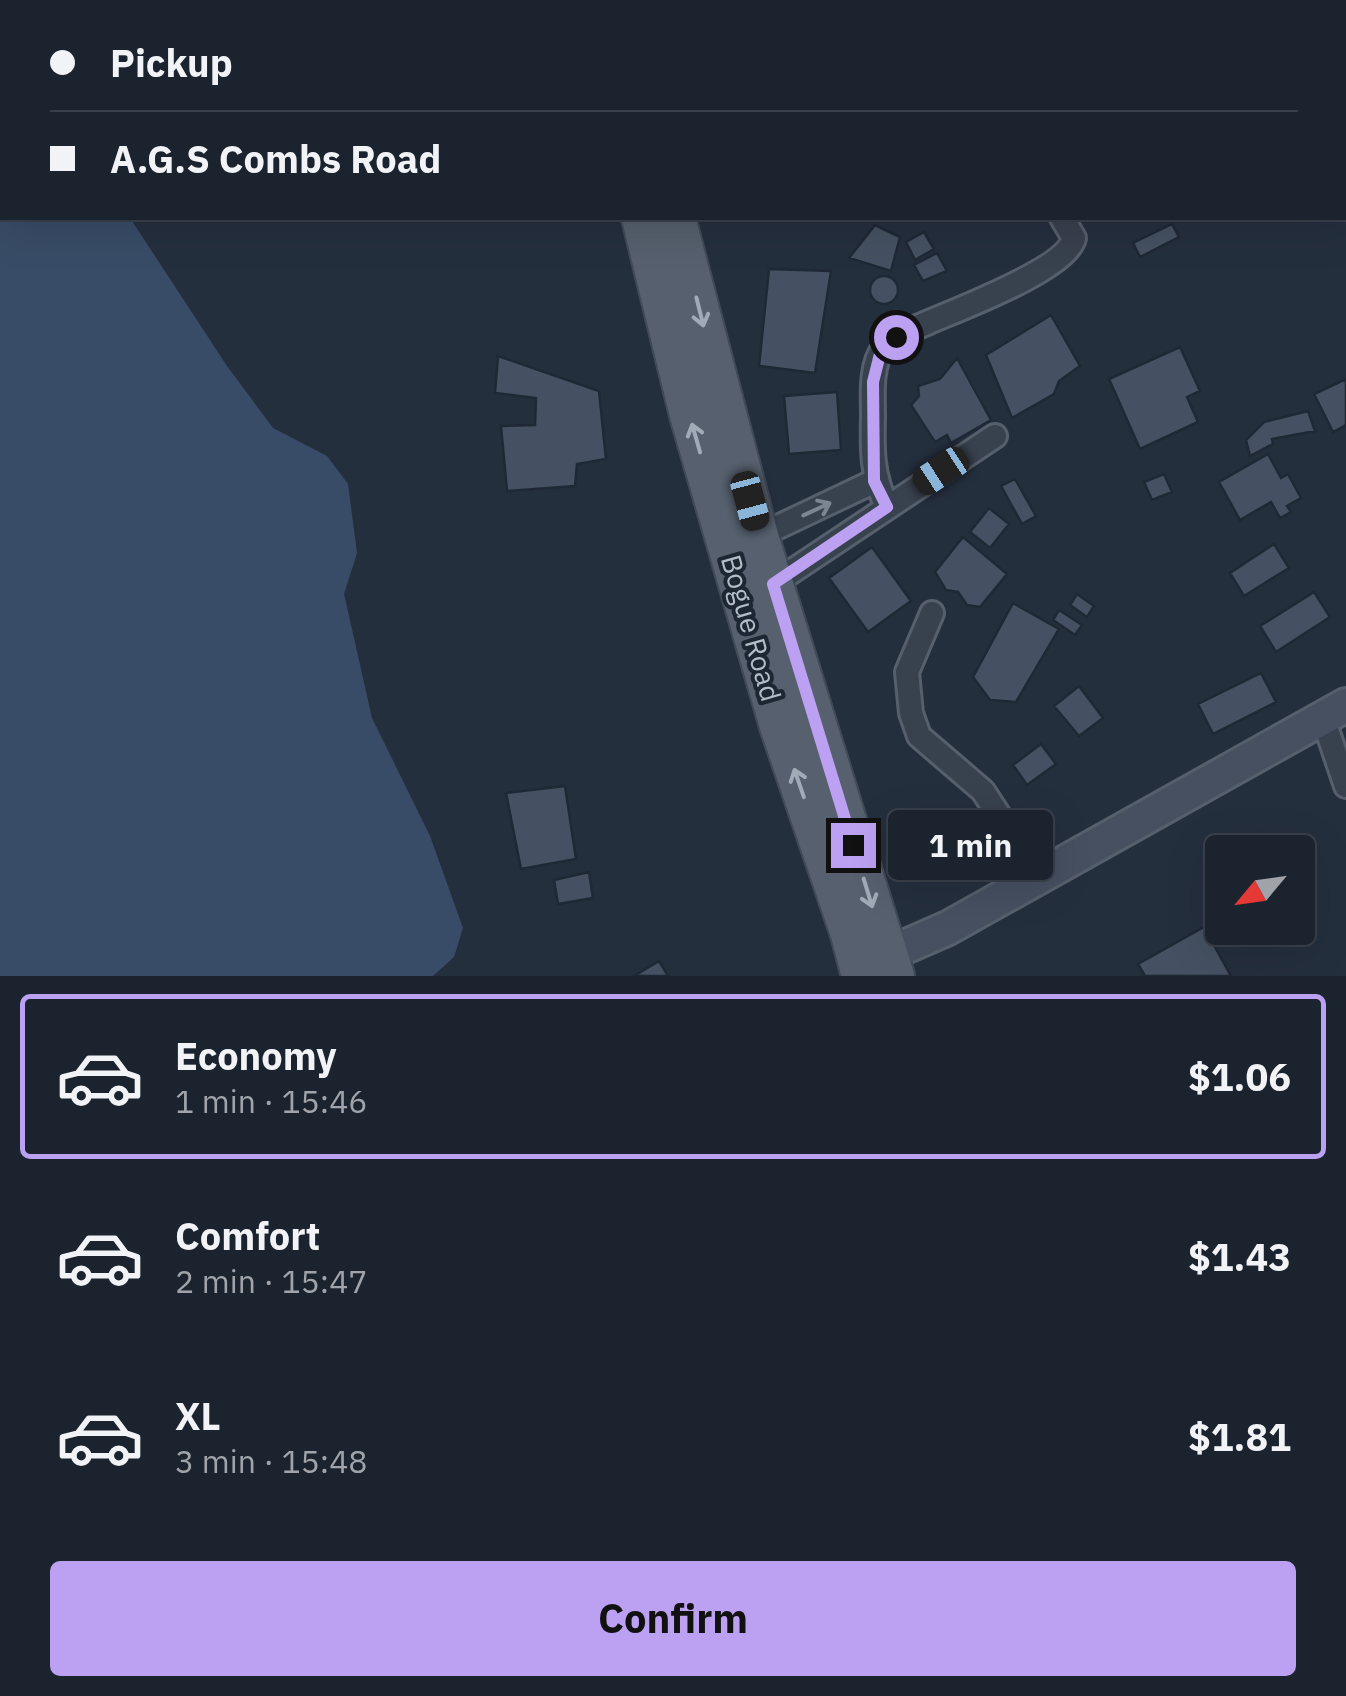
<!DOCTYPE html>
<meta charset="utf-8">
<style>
:root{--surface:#1b232e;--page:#282f3a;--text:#f1f3f6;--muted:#a0a4aa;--line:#39404a;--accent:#bca0f2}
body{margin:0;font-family:"IBM Plex Sans",sans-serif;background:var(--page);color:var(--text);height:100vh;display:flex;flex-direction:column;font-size:38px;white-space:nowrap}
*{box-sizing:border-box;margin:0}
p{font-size:32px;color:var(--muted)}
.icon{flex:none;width:55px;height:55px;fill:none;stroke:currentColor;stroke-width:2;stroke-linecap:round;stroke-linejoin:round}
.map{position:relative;height:976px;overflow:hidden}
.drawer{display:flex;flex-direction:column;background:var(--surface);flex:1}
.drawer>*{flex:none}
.top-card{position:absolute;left:0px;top:0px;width:1348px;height:220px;box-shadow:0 10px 40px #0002,0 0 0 2px var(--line);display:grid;align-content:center;height:220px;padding:0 50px;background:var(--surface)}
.needle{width:65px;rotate:241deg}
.tools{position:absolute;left:1205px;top:835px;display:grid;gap:20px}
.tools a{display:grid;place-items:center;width:110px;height:110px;border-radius:10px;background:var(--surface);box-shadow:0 10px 40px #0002,0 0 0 2px var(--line);font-size:50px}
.end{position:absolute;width:45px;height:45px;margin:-22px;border:12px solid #bca0f2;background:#111;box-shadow:0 0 0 5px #111}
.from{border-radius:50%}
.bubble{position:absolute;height:70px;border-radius:10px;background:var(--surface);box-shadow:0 10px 40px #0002,0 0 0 2px var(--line);font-size:32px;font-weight:700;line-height:70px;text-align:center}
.car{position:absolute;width:30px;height:60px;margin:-30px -15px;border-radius:12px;box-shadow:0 0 8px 2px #0007;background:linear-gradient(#222 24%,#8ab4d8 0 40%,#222 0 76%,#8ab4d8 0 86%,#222 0)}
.top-card b{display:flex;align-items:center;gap:35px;height:95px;font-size:38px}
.top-card b+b{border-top:2px solid var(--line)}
.top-card i{width:25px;height:25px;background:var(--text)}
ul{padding:18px 0 0;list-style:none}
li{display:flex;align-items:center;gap:30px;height:165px;margin:0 20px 15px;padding:0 30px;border:5px solid transparent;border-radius:10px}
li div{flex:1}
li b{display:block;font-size:38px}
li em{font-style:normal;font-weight:700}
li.on{border-color:var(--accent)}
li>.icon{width:90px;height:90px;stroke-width:1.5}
.action{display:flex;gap:20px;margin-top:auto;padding:20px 50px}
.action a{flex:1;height:115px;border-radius:10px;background:var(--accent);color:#111;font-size:40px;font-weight:700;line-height:115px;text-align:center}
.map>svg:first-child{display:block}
.water{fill:#394c67}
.building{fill:#455162;stroke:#1f2835;stroke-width:2.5}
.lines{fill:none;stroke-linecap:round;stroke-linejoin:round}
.street-casing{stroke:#565f6c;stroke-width:28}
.secondary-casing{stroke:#565f6c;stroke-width:38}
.primary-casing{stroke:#414a57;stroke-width:42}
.street{stroke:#38414e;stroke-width:22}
.secondary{stroke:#465061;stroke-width:32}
.primary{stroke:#56606e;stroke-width:38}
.oneway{stroke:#a1aab7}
.oneway2{stroke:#7c8592}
.route{stroke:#bca0f2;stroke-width:12}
.labels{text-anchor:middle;stroke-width:8;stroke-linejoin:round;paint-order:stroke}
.street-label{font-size:28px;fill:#b4bcc9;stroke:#1d2633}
</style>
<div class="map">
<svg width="1346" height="976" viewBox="0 0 1346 976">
<rect width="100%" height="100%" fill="#242f3e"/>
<!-- water -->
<path class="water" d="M0,120L2,218H130L227,366L273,428L327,456L348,484L357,553L344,594L372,718L430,836L463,928L454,957L433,976H0Z"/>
<!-- building -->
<path class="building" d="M1172,224L1179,237L1140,257L1133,243Z
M875,225L900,237L891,271L849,258Z
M924,232L934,249L915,260L906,242Z
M937,253L947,271L923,281L914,265Z
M769,269L831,271L815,373L759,366Z
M870 290a14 14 0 1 1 28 0a14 14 0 1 1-28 0Z
M1051,315L1080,366L1059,381L1054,394L1012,418L986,355Z
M1180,347L1200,391L1187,397L1198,422L1140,449L1109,379Z
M498,356L599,391L606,459L577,464L575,486L507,491L501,426L535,425L536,398L495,393Z
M957,358L991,420L951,443L947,435L935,442L911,405L919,396L918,386L940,379Z
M1346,379V425L1333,432L1314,394Z
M837,392L841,450L789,454L784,396Z
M1308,411L1315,431L1272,439L1273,444L1250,456L1246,440L1264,422Z
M1268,454L1281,478L1288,474L1301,498L1287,506L1291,512L1280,518L1271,502L1240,520L1219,482Z
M1164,474L1172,492L1152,500L1144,482Z
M1015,479L1036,516L1022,524L1001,486Z
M989,508L1009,524L990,548L970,532Z
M963,537L1007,574L980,607L967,605L958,592L946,590L935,572Z
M1274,544L1289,568L1244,596L1230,573Z
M872,547L911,601L868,632L829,578Z
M1314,592L1330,617L1276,652L1260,626Z
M1077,594L1094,606L1087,617L1070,605Z
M1013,603L1059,629L1016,702L990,700L973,677Z
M1059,610L1082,625L1075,635L1053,620Z
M1261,673L1276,702L1213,734L1198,704Z
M1079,686L1103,718L1079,736L1054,706Z
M1041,744L1056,764L1027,785L1013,765Z
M565,786L576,859L521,869L506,793Z
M589,872L593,898L558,904L554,880Z
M1204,927L1231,976H1145L1138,964Z
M659,961L668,976H634Z"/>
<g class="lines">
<!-- street casing -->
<g class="street-casing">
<path id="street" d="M771,2L772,0
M887,507C872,475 872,451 873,417C873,397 870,366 883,349C893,335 914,329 929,322C959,309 1067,269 1074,238L1062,218
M759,536L875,481
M773,584L995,436
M932,613L907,672L911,713L919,736L983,791L1039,877
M1323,718L1346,786"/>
</g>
<!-- secondary casing -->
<g class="secondary-casing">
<path id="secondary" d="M866,964L948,928L1346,705"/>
</g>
<!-- primary casing -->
<g class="primary-casing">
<path id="primary" d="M587,0L588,2
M619,0L620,2
M641,218L689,415L779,726L850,934L861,976
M676,218L759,536L895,976"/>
</g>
<!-- street -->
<use href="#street" class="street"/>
<!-- secondary -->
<use href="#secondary" class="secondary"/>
<!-- primary -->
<use href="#primary" class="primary"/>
</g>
<!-- one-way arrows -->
<defs><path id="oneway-shaft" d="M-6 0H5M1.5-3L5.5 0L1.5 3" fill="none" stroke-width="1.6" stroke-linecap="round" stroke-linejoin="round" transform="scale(2.5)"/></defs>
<g class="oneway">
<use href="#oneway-shaft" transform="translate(700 312) rotate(76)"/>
<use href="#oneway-shaft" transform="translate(696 438) rotate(-106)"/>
<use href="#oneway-shaft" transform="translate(799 783) rotate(-109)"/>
<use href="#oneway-shaft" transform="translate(868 893) rotate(73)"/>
</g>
<use class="oneway2" href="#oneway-shaft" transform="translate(817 509) rotate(-25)"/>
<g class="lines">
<!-- route -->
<path class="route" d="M853,845L773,584L887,507L874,481L873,382L881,350L896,337"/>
</g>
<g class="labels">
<!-- street labels -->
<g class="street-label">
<text transform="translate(751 628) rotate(74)" y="10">Bogue Road</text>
</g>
</g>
</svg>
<div class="tools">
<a><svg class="needle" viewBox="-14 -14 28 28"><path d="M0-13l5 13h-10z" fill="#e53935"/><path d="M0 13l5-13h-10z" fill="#a0a4aa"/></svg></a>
</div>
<i class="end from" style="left:896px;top:337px"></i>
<i class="end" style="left:853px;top:845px"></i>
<div class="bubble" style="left:888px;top:810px;width:165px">1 min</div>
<i class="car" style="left:941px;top:471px;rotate:237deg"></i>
<i class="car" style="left:750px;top:501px;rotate:165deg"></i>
<div class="top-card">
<b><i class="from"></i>Pickup</b>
<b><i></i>A.G.S Combs Road</b>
</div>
</div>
<section class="drawer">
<ul>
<li class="on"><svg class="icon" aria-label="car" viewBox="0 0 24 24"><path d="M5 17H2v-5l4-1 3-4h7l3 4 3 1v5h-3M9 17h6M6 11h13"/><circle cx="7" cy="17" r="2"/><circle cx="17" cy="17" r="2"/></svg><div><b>Economy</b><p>1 min · 15:46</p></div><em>$1.06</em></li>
<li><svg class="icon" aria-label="car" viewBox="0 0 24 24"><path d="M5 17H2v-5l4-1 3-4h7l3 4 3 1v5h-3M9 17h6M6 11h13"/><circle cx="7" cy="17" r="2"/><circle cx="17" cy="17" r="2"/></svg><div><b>Comfort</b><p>2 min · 15:47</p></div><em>$1.43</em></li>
<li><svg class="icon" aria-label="car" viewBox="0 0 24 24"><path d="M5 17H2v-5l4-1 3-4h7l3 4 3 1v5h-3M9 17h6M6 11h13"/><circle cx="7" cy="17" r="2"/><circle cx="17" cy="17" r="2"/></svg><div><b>XL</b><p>3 min · 15:48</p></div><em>$1.81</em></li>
</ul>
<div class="action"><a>Confirm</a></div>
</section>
